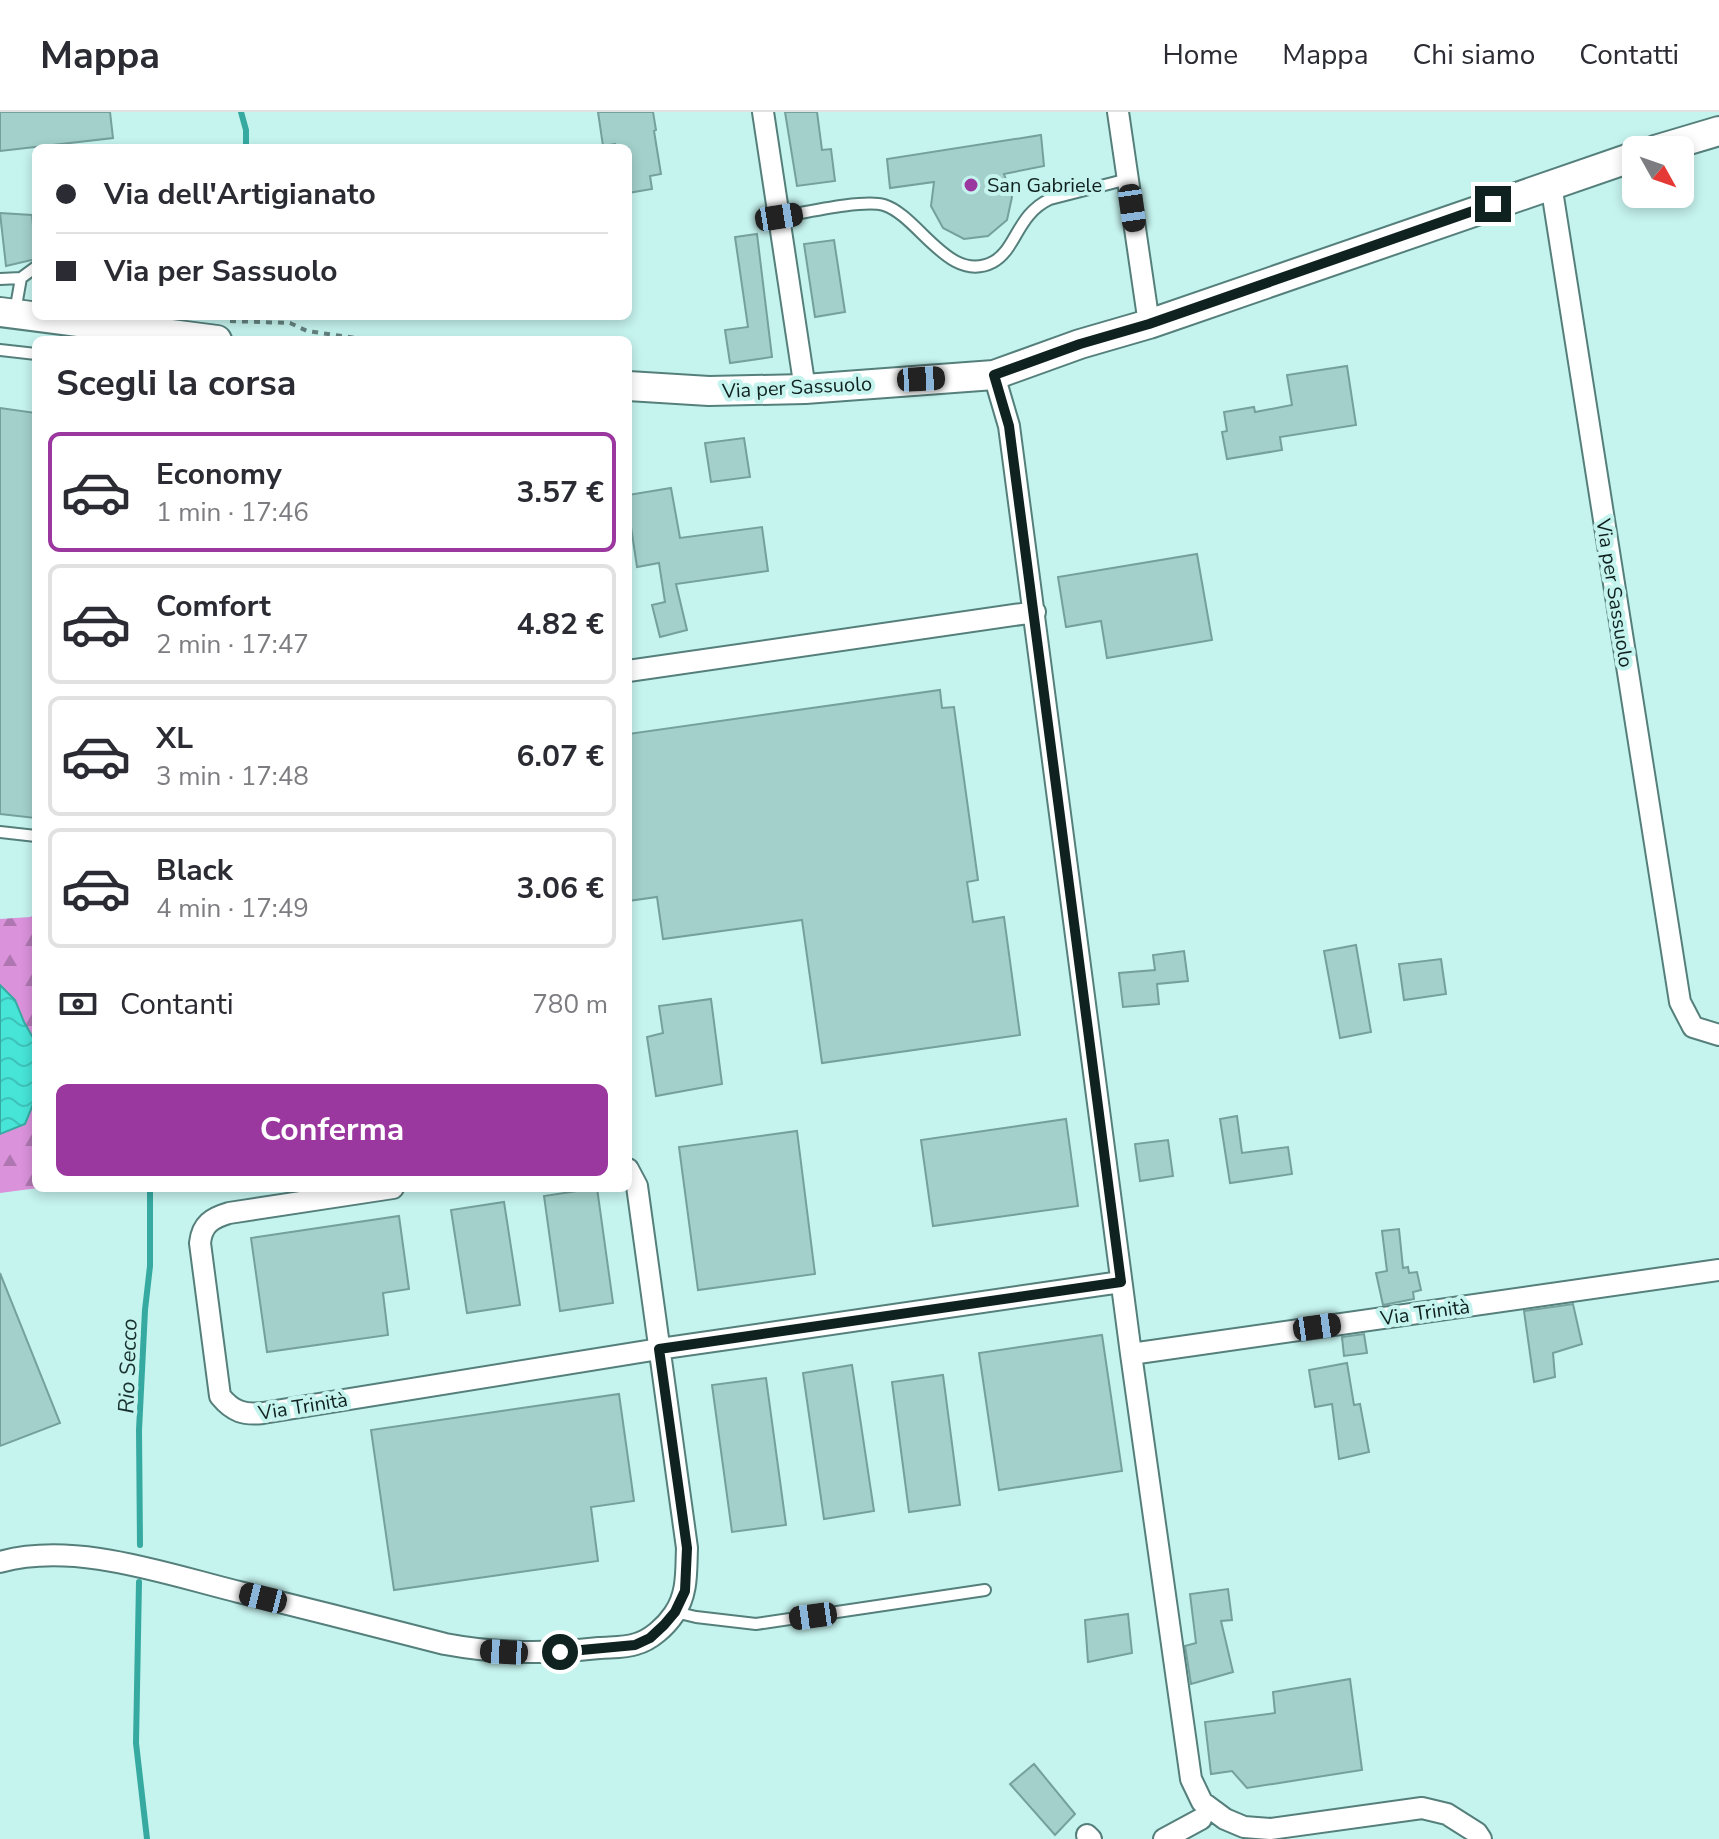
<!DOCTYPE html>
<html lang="it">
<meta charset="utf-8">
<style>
:root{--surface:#fff;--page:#f7f7f7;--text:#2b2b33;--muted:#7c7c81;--line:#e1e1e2;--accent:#9b389f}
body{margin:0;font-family:"Nunito Sans",sans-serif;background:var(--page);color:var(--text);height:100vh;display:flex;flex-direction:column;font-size:30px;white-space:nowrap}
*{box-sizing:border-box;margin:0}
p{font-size:26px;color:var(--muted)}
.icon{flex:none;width:44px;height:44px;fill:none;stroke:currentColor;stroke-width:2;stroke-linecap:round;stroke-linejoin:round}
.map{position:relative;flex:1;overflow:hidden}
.side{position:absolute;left:32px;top:224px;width:600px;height:856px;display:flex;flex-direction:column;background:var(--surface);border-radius:12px;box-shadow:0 4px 12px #0003}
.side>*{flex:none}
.top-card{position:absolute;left:32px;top:32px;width:600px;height:176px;border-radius:12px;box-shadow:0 4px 12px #0003;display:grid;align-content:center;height:176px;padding:0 24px;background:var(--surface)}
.needle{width:52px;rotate:130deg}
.buttons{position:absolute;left:1622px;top:24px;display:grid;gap:16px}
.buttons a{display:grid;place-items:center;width:72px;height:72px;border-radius:12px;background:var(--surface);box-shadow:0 4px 12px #0003;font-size:40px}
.end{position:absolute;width:36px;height:36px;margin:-18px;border:10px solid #102220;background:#fff;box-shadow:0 0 0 4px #fff}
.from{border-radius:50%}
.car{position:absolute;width:24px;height:48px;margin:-24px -12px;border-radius:10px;box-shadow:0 0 6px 2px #0007;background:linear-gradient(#222 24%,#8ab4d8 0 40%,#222 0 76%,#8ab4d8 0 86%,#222 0)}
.top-card b{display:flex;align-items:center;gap:28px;height:76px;font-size:30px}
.top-card b+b{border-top:2px solid var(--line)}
.top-card i{width:20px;height:20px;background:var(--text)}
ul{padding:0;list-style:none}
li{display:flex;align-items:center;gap:24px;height:120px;margin:0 16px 12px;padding:0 8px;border:4px solid var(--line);border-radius:12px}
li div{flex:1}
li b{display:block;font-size:30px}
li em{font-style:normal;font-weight:700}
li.active{border-color:var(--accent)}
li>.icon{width:72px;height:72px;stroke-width:1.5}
h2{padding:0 24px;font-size:36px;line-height:96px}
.pay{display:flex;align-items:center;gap:20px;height:88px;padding:0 24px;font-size:30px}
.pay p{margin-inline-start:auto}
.button{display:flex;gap:16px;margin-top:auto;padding:16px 24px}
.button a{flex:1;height:92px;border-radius:12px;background:var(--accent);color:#fff;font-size:32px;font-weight:700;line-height:92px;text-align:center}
header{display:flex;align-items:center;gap:48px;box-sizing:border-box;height:112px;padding:0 40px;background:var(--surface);border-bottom:2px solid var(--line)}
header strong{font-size:38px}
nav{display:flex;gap:44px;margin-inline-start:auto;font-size:28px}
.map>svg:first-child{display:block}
.forest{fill:url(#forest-firs)}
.water{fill:url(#water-waves);stroke:#36aaa1;stroke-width:2}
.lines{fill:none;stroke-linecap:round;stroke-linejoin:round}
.stream{stroke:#36aaa1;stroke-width:6}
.building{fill:#a3d0cb;stroke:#75a09b;stroke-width:2}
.service-casing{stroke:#557f7b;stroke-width:14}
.minor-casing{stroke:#557f7b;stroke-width:24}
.secondary-casing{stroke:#557f7b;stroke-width:32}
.path{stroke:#64827f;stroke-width:4;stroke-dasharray:6 6;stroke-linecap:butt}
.service{stroke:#fff;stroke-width:10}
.minor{stroke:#fff;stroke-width:20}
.secondary{stroke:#fff;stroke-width:28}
.route{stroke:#102220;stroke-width:10}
.poi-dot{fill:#9b389f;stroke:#c5f3ee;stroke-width:3}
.labels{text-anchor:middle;stroke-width:8;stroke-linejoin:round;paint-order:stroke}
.poi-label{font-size:20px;fill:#102220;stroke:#c5f3ee;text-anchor:start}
.street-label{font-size:20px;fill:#102220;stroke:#c5f3ee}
.water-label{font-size:22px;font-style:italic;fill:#18312f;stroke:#c5f3ee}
</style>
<header>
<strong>Mappa</strong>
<nav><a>Home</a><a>Mappa</a><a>Chi siamo</a><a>Contatti</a></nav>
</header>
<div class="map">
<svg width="1719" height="1727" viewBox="0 0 1719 1727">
<defs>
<pattern id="forest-firs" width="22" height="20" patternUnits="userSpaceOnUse" patternTransform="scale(2)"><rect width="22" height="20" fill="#da92db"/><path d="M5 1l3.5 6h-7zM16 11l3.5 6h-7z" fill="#af77b1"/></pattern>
<pattern id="water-waves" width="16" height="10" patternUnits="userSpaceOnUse" patternTransform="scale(2)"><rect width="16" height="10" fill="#47e4d8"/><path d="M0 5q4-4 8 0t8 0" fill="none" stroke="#3dc3b9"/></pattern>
</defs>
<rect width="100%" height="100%" fill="#c5f3ee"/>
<!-- forest -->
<path class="forest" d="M36,802V1076H38L0,1081V807L30,805Z"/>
<!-- water -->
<path class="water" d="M0,873L15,888L24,910L36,931V985L25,1012L0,1022Z"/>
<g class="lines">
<!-- stream -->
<path class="stream" d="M241,0L246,18V36
M140,1433L139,1318L145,1198L150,1154V1076
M139,1470L136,1631L147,1727"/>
</g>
<!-- building -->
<path class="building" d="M0,0H110L113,26L0,39Z
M598,0H653L656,18L654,19L661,62L650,64L652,77L628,81V36H616L615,32L603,34Z
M785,0H817L822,38L831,37L835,69L797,74Z
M1041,23L1044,54L1004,62L1012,85L1007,108L988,124L964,127L943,116L931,94L934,70L890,76L887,47Z
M0,101L32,103L36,147L6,154Z
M757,122L772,245L730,251L725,218L748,215L735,125Z
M834,128L845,200L815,205L804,132Z
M1347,254L1356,313L1280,325L1282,338L1227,347L1222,320L1227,319L1224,300L1254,295L1255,300L1292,293L1287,263Z
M0,296L36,301L35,706L0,702Z
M744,326L750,365L711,370L705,331Z
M671,376L680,426L762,415L768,459L676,472L687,518L660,525L652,493L665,490L659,451L637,455L631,415H628V383Z
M1197,442L1212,528L1107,546L1101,509L1066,515L1058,465Z
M940,578L942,596L954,595L978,768L967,770L973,810L1004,805L1020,923L822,951L802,808L663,827L657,785L628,789V622Z
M1356,833L1371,920L1340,926L1324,839Z
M1184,839L1188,869L1157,872L1159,892L1123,895L1119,861L1155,858L1153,843Z
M1441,847L1446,882L1404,888L1399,852Z
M711,887L722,972L656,984L647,925L663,921L659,894Z
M1237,1004L1242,1041L1288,1035L1292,1062L1230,1071L1220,1007Z
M1066,1007L1078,1094L933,1114L921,1028Z
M797,1019L815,1162L698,1178L679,1035Z
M1168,1028L1173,1064L1140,1069L1135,1032Z
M597,1076L613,1191L560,1199L544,1084Z
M504,1090L520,1193L467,1201L451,1098Z
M399,1104L409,1177L383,1181L388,1223L267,1240L251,1126Z
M1399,1117L1403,1156L1408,1155L1409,1161L1417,1160L1421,1178L1413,1180L1414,1187L1383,1193L1376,1161L1387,1159L1382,1119Z
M0,1161L60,1311L0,1334Z
M1573,1192L1582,1232L1553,1241L1555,1265L1534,1270L1524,1199Z
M1364,1222L1367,1241L1344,1244L1342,1225Z
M1102,1223L1122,1359L999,1378L979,1241Z
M1347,1251L1354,1293L1360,1292L1369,1340L1339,1347L1332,1292L1315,1295L1309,1258Z
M852,1253L874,1399L824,1407L803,1261Z
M943,1263L960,1393L909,1400L892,1270Z
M766,1266L786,1413L732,1420L712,1273Z
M619,1282L634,1389L591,1395L598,1449L394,1478L371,1318Z
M1228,1477L1232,1508L1221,1509L1233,1560L1191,1572L1185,1534L1196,1531L1190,1482Z
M1128,1502L1132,1541L1088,1550L1085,1508Z
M1350,1567L1362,1658L1247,1676L1232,1659L1211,1662L1205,1610L1275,1601L1273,1580Z
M1034,1652L1075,1702L1055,1723L1010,1672Z"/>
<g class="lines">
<!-- service casing -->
<g class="service-casing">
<path id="service" d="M779,105C803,101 863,87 884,93C919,104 949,173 993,150C1016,138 1017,102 1050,87L1128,67
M0,167L21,166
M15,200L21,166L36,155
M0,238L36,242
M0,720L36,724
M675,1500L696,1505L756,1512L985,1478"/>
</g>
<!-- minor casing -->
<g class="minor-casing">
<path id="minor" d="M763,0L805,277
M1118,0L1149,212
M1551,72L1680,890L1693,915L1719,923
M994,263L1009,314L1131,1242L1191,1667L1202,1690L1225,1707L1244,1715L1270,1717L1422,1696L1447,1702L1477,1721L1481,1727
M628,559L1035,500
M393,1076L229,1101C212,1106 202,1112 200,1131L220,1284C233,1300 244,1303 263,1301L659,1237L1121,1170
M1131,1242L1719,1158
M0,1450C74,1429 166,1462 239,1480C308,1497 376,1514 445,1532C499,1542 545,1542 599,1536C611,1535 625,1536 636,1532C651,1528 666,1514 674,1502C688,1482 686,1459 687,1436L637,1074L628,1057
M1087,1723L1091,1727
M1164,1727L1201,1707"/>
</g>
<!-- secondary casing -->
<g class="secondary-casing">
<path id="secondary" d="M1655,38L1719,19
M0,200L217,228
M628,274L709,279L805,277L994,263L1080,232L1149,212L1636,44"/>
</g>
<!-- path -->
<path class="path" d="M230,209L290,211L307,219L370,228"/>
<!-- service -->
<use href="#service" class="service"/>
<!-- minor -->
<use href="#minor" class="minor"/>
<!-- secondary -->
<use href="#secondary" class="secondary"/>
</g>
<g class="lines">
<!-- route -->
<path class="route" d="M560,1540L635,1533L650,1526L664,1513L675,1500L685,1479L687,1436L659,1237L1121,1170L1013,345L1009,314L994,263L1080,232L1149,212L1493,92"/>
</g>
<!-- markers -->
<circle class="poi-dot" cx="971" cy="73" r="8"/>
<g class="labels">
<!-- poi labels -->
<g class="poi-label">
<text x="987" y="80">San Gabriele</text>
</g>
<!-- street labels -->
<g class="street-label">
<text transform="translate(797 275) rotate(-3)" y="7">Via per Sassuolo</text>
<text transform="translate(1615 481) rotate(81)" y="7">Via per Sassuolo</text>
<text transform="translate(1425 1200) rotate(-8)" y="7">Via Trinità</text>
<text transform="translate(303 1294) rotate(-9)" y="7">Via Trinità</text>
</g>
<!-- water labels -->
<g class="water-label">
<text transform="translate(127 1254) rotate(-88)" y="8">Rio Secco</text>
</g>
</g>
</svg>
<div class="buttons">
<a><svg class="needle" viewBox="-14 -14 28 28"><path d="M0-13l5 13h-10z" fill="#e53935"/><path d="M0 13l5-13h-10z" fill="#7c7c81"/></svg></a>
</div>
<i class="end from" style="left:560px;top:1540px"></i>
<i class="end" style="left:1493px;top:92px"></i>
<i class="car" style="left:1132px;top:96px;rotate:172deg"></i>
<i class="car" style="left:779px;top:105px;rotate:81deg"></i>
<i class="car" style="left:921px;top:267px;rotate:87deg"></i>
<i class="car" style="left:1317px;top:1215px;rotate:82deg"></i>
<i class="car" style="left:263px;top:1486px;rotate:284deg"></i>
<i class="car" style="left:813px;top:1504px;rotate:262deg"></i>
<i class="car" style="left:504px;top:1540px;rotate:273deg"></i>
<div class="top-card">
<b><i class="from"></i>Via dell'Artigianato</b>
<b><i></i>Via per Sassuolo</b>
</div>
<section class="side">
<h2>Scegli la corsa</h2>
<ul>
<li class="active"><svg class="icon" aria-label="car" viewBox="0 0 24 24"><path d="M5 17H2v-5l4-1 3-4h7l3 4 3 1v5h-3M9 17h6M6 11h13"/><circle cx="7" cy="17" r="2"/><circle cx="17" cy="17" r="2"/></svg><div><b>Economy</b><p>1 min · 17:46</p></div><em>3.57 €</em></li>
<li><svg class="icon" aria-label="car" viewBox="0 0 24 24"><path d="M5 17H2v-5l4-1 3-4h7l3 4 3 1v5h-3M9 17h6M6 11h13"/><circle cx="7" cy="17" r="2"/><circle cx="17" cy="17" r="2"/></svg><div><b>Comfort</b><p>2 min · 17:47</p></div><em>4.82 €</em></li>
<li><svg class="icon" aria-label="car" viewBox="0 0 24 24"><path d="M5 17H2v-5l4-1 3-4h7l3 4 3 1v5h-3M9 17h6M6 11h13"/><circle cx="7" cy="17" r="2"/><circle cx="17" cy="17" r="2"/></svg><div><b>XL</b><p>3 min · 17:48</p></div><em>6.07 €</em></li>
<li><svg class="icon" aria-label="car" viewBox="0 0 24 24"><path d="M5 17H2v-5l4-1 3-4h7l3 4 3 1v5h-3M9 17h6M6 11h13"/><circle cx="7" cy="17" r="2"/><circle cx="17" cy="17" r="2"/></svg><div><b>Black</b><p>4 min · 17:49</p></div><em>3.06 €</em></li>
</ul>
<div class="pay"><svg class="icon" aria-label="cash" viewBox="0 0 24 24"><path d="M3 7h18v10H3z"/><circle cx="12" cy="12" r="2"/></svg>Contanti<p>780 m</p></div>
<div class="button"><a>Conferma</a></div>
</section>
</div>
